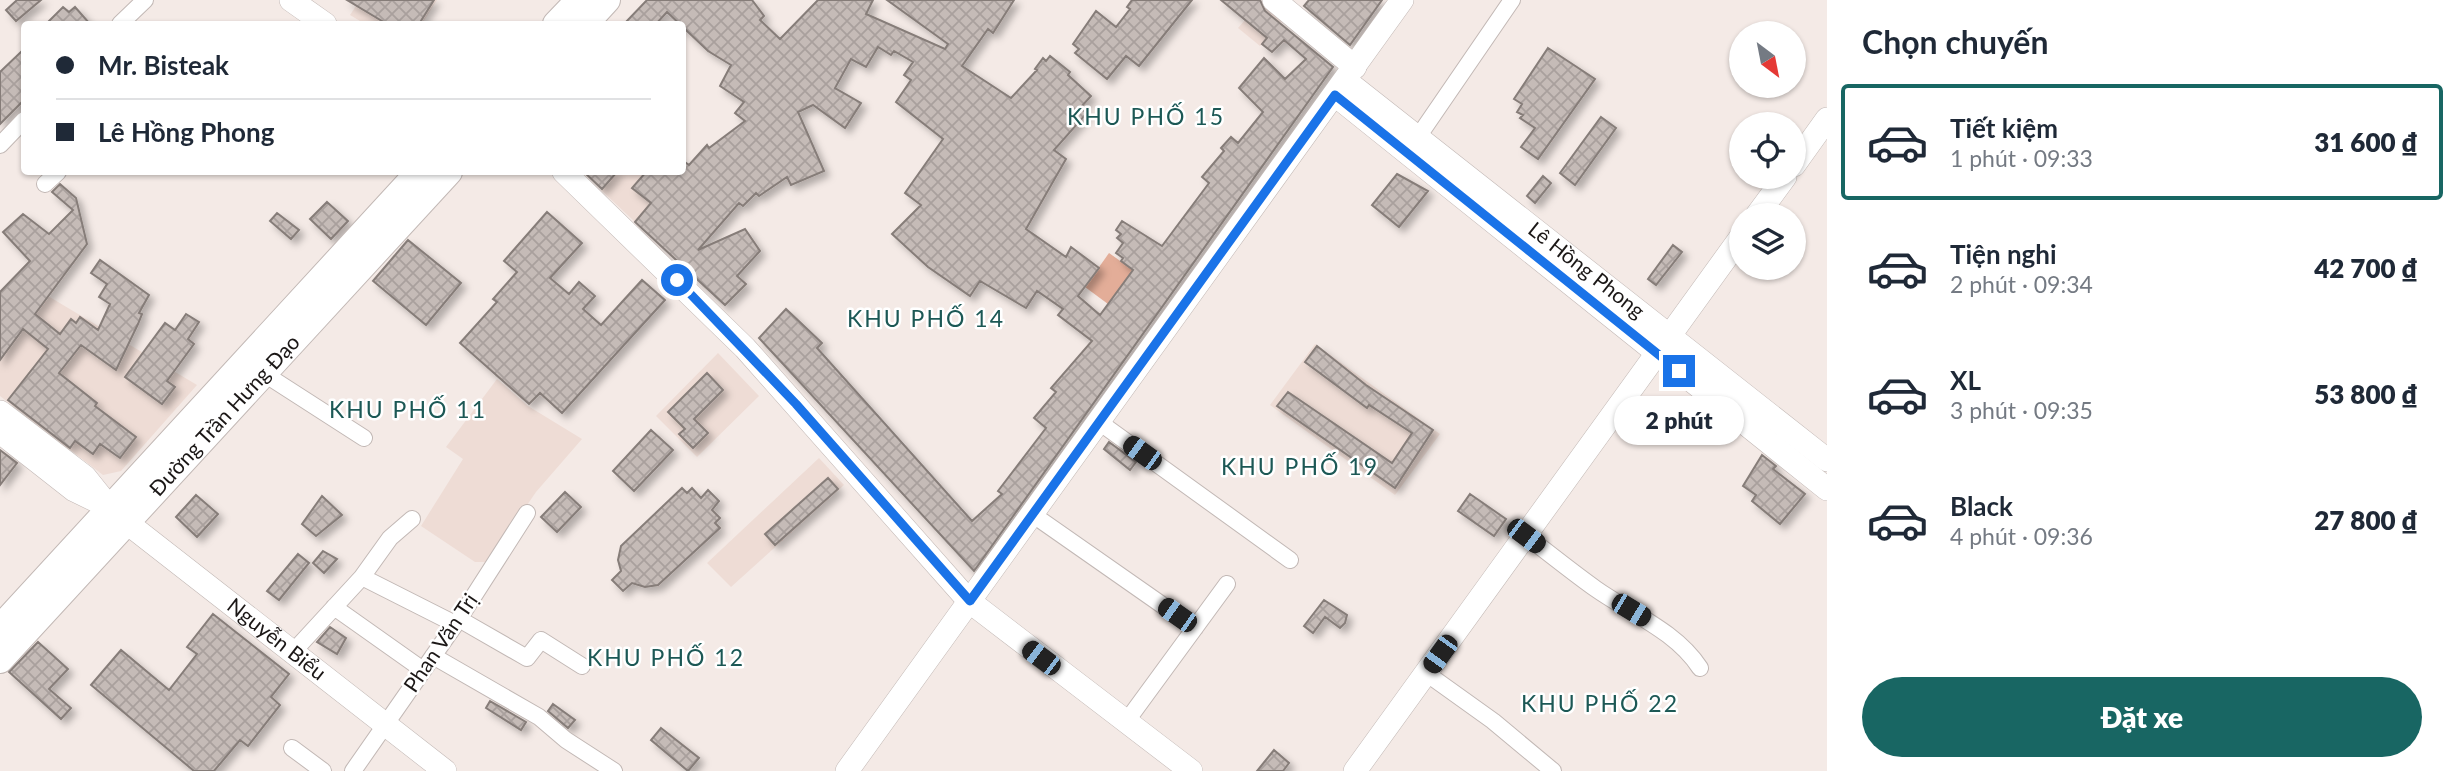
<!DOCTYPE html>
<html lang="vi">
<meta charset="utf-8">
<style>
:root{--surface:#fff;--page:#f2f2f3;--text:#1f2937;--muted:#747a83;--line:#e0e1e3;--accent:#186663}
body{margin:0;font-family:Lato,sans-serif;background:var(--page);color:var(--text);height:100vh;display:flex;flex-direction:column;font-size:26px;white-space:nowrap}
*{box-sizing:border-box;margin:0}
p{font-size:23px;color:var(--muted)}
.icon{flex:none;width:38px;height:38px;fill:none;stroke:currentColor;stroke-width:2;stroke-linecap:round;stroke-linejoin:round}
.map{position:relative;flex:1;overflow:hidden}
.details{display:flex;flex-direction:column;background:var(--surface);width:630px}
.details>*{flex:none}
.banner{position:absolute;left:21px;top:21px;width:665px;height:154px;border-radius:7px;box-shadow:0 2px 5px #0004;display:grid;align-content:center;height:154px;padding:0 35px;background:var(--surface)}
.needle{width:46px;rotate:148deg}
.tools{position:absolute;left:1729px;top:21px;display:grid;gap:14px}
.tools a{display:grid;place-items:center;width:77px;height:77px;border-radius:50%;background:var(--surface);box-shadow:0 2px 5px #0004;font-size:35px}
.end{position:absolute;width:32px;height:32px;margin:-16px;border:9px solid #1a73e8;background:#fff;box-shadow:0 0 0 4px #fff}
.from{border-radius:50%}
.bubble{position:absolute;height:49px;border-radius:24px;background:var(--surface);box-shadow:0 2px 5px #0004;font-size:23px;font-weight:800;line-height:49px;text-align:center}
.car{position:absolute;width:21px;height:42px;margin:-21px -10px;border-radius:9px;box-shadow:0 0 5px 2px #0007;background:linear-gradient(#222 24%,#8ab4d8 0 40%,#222 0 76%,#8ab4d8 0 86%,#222 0)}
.banner b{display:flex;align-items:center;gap:24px;height:66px;font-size:26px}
.banner b+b{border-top:2px solid var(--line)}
.banner i{width:18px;height:18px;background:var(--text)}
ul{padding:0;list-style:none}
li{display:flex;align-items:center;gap:21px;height:116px;margin:0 14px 10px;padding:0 21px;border:4px solid transparent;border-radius:7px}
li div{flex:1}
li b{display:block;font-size:26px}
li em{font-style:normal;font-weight:800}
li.current{border-color:var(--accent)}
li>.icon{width:63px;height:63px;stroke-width:1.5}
h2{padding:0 35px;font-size:32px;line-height:84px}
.action{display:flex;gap:14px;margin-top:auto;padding:14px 35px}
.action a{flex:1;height:80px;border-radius:42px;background:var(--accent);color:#fff;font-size:28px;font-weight:800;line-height:80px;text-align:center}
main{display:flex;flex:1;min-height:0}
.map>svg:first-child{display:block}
.built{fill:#eedcd5}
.green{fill:#e3ad98}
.building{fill:url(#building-cross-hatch);stroke:#867d79;stroke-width:2;filter:url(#shadow)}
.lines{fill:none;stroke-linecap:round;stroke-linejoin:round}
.street-casing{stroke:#c2b8b5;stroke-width:18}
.secondary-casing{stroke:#c2b8b5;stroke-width:24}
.primary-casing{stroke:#c2b8b5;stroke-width:28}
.street{stroke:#fff;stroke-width:16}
.secondary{stroke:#fff;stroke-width:23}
.primary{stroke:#fff;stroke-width:26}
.route{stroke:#1a73e8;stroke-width:9}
.labels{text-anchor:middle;stroke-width:5;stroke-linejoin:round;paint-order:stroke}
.street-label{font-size:21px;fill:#1b1716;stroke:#fff}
.neighbourhood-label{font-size:23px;letter-spacing:2px;fill:#1c5855;stroke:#fff}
</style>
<main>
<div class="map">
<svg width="1827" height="771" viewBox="0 0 1827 771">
<defs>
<pattern id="building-cross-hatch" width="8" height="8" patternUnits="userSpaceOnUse" patternTransform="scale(1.75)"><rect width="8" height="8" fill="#c5bbb7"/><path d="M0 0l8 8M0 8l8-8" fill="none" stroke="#a9a09d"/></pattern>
<filter id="shadow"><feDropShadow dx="5" dy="5" stdDeviation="3.5" flood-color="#0004"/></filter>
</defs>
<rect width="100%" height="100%" fill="#f4eae6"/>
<!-- built -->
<path class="built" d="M360,0H437L422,24H365L350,15Z
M1267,4L1284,18L1260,46L1238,28L1245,20L1251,24Z
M613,172H676L635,222L601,190L615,174Z
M48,296L197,385L121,471L103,475L0,396V348Z
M1315,344L1440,434L1395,495L1270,405Z
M718,353L759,396L697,457L656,416Z
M497,379L528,406L582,439L536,492L488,562H475L421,526L463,459L446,447Z
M819,458L844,485L731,587L707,563Z"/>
<!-- green -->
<path class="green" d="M1109,253L1133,270L1108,304L1085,287Z"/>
<!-- building -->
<path class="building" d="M17,0H41L16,21L6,10Z
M347,0H434L419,24H387Z
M647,0H752L764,16L760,20L780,39L818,0H873L866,14L945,49L948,44L887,0H1014L993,33L988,29L962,66L1011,98L1037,70L1035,69L1043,58L1046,61L1050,56L1070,72L1068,75L1091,96L1080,108L1087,113L1054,150L1066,159L1026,229L1066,257L1071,247L1099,268L1078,296L1100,315L1133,270L1121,261L1123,258L1116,253L1123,243L1117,238L1121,234L1116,230L1122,221L1162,246L1209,183L1202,177L1224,151L1221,148L1231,137L1238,143L1263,112L1239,88L1264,58L1285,79L1306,59L1284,40L1272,52L1262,44L1267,38L1221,0H1260L1265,11L1333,67L974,571L759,338L786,309L822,343L817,348L972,521L1002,494L998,491L1046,428L1034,418L1056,392L1051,388L1092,341L1058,315L1063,309L1037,291L1026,308L980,281L970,296L928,267L892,234L921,205L905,193L943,139L896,102L911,80L904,75L913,62L894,51L891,55L878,47L866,67L851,59L835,88L861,103L845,128L813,105L798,112L824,171L791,185L787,177L759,196L756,193L743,206L739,203L698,250L745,229L760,251L737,276L746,284L725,305L635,222L651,203L632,188L646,172H682V160L689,165L707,145L709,148L745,121L735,113L744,102L720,86L731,65L708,51L667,12L656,24H624Z
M1132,0H1192L1139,66L1126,56L1107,79L1075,53L1079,49L1073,44L1096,11L1116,27L1130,9L1127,7Z
M1309,0H1382L1350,45L1304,6Z
M63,7L69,12L75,7L90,24H46Z
M1548,48L1595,79L1538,159L1521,147L1535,128L1520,118L1523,115L1517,112L1522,104L1514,99Z
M24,49V100L0,124V72Z
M1601,117L1616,128L1575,185L1560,173Z
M584,172H617L602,189Z
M1397,174L1428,191L1399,227L1372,205Z
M1543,176L1551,183L1535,203L1527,196Z
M60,184L76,198L87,244L35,314L60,334L71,319L76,323L80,317L98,330L110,304L99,297L107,284L91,273L100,260L149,295L139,313L142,314L138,324L116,370L81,345L59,373L97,403L95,406L136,437L120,458L100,444L93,454L75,441L70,448L8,400L48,349L23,329L0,360V292L30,261L3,232L23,214L49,234L73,210L52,192Z
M327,202L348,221L331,239L310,219Z
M547,212L582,243L550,278L569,294L579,282L595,296L583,309L601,325L642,280L665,300L562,413L540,393L529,404L460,343L497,302L493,299L517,272L504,261Z
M277,213L299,230L291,239L270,221Z
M408,240L461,283L426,325L373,281Z
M1673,245L1682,252L1656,285L1648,279Z
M186,314L199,322L188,339L194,344L167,381L175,387L162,404L125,377L165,323L175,330Z
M1317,346L1366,385L1433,430L1395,488L1277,406L1288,392L1392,463L1412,433L1369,405L1367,408L1305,362Z
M707,373L723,390L694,419L708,433L693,448L679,434L685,429L668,412Z
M651,430L673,450L634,491L613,471Z
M1109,442L1136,462L1130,470L1104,449Z
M0,450L17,463L0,485Z
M1762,455L1776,466L1773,469L1805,494L1780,524L1752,501L1756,495L1743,486Z
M828,478L838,489L775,545L765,534Z
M682,488L687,493L692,488L701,498L708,490L719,501L712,510L720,518L715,523L720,528L658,585L645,587L632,583L623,591L612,580L621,571L618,560L621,546Z
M565,492L581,507L557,532L541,517Z
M1470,494L1506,519L1494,536L1458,511Z
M196,495L218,514L197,537L176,517Z
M322,496L342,515L316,536L302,524Z
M323,551L337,559L324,573L313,563Z
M298,554L309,563L279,600L267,591Z
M1324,600L1347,615L1345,623L1340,628L1325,617L1313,633L1304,626Z
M213,614L289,674L271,697L280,705L248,746L240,740L214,771H194L91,685L121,650L169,690L197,654L187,647Z
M330,627L346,638L337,654L317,642Z
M38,642L68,669L49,689L71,708L61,719L9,672Z
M490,701L526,722L521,730L486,708Z
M553,704L575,720L568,728L548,711Z
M661,728L699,758L688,771L651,740Z
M1274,750L1289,763L1283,771H1257Z"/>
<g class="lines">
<!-- street casing -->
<g class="street-casing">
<path id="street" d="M120,24L145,0
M1418,137L1512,0
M0,145L24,120
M45,184L58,172
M263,373L364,438
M1099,422L1290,560
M1032,514L1195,628
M1526,536C1549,553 1572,572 1596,589C1630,613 1676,631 1700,668
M362,577L455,624
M334,607L423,670
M459,619L527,658L541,640L582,666
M293,652L362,577L390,538L412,519
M433,656L539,717L566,740L614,771
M1426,673L1493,721L1553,771
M1126,722L1227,584
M292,748L323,771
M353,771L459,619L527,513"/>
</g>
<!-- secondary casing -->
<g class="secondary-casing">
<g id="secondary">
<path d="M291,0L325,24"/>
<path d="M1274,0L1355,67"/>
<path id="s1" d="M1346,81L1827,460"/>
<path d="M1335,95L1827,489"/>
<path d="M1794,165L1827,119"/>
<path d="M564,172L745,348L969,601L1191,771"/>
<path d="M1757,215L1785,177"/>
<path id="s2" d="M0,412L85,477L109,507L126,522L445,771"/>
<path d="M0,432L74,490L103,504"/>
<path d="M847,771L1402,0"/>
<path d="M1355,771L1741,237"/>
</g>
</g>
<!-- primary casing -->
<g class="primary-casing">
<g id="primary">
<path d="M556,24L579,0"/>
<path d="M585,24L607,0"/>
<path d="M0,628L419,172"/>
<path id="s3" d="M0,660L449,172"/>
</g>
</g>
<!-- street -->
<use href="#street" class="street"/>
<!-- secondary -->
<use href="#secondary" class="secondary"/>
<!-- primary -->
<use href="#primary" class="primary"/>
</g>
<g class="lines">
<!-- route -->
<path class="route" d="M677,280L796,404L970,601L1335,95L1679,371"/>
</g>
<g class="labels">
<!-- street labels -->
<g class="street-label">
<text dy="7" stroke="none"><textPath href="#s1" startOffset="306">Lê Hồng Phong</textPath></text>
<text dy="7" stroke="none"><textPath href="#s3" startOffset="332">Đường Trần Hưng Đạo</textPath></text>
<text dy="7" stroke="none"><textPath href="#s2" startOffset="359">Nguyễn Biểu</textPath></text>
<text transform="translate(441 643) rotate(-56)" y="7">Phan Văn Trị</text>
</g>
<!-- neighbourhood labels -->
<g class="neighbourhood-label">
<text x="1146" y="125">KHU PHỐ 15</text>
<text x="926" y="327">KHU PHỐ 14</text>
<text x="408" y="418">KHU PHỐ 11</text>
<text x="1300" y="475">KHU PHỐ 19</text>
<text x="666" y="666">KHU PHỐ 12</text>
<text x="1600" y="712">KHU PHỐ 22</text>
</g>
</g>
</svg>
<div class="tools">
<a><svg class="needle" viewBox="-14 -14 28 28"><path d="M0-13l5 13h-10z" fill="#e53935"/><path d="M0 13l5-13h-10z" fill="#747a83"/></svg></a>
<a><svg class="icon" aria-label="locate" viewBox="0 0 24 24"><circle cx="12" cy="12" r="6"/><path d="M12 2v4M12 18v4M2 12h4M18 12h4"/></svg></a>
<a><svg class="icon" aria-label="layers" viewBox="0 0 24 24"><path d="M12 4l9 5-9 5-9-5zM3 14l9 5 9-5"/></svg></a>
</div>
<i class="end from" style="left:677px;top:280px"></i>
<i class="end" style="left:1679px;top:371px"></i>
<div class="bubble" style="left:1614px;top:396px;width:130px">2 phút</div>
<i class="car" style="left:1142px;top:453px;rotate:306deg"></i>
<i class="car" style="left:1526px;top:536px;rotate:127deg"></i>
<i class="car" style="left:1631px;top:610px;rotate:121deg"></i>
<i class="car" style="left:1177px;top:615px;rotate:305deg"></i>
<i class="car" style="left:1440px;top:654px;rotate:216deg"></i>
<i class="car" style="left:1041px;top:658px;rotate:307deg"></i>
<div class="banner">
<b><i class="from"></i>Mr. Bisteak</b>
<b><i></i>Lê Hồng Phong</b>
</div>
</div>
<section class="details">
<h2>Chọn chuyến</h2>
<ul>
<li class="current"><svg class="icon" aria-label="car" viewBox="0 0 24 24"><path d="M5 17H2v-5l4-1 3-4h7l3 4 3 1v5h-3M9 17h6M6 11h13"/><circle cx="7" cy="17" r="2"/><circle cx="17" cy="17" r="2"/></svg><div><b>Tiết kiệm</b><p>1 phút · 09:33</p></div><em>31 600 ₫</em></li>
<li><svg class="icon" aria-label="car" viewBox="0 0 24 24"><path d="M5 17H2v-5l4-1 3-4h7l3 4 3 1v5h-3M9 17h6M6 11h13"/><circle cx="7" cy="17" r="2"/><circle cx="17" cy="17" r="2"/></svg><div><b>Tiện nghi</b><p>2 phút · 09:34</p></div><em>42 700 ₫</em></li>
<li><svg class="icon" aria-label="car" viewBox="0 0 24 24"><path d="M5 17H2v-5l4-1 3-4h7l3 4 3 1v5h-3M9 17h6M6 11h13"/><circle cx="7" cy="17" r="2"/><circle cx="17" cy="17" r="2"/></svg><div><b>XL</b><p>3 phút · 09:35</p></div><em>53 800 ₫</em></li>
<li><svg class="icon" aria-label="car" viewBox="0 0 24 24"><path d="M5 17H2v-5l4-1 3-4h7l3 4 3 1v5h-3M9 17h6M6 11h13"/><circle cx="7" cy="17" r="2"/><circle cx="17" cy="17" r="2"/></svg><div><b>Black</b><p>4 phút · 09:36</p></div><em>27 800 ₫</em></li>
</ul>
<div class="action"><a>Đặt xe</a></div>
</section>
</main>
